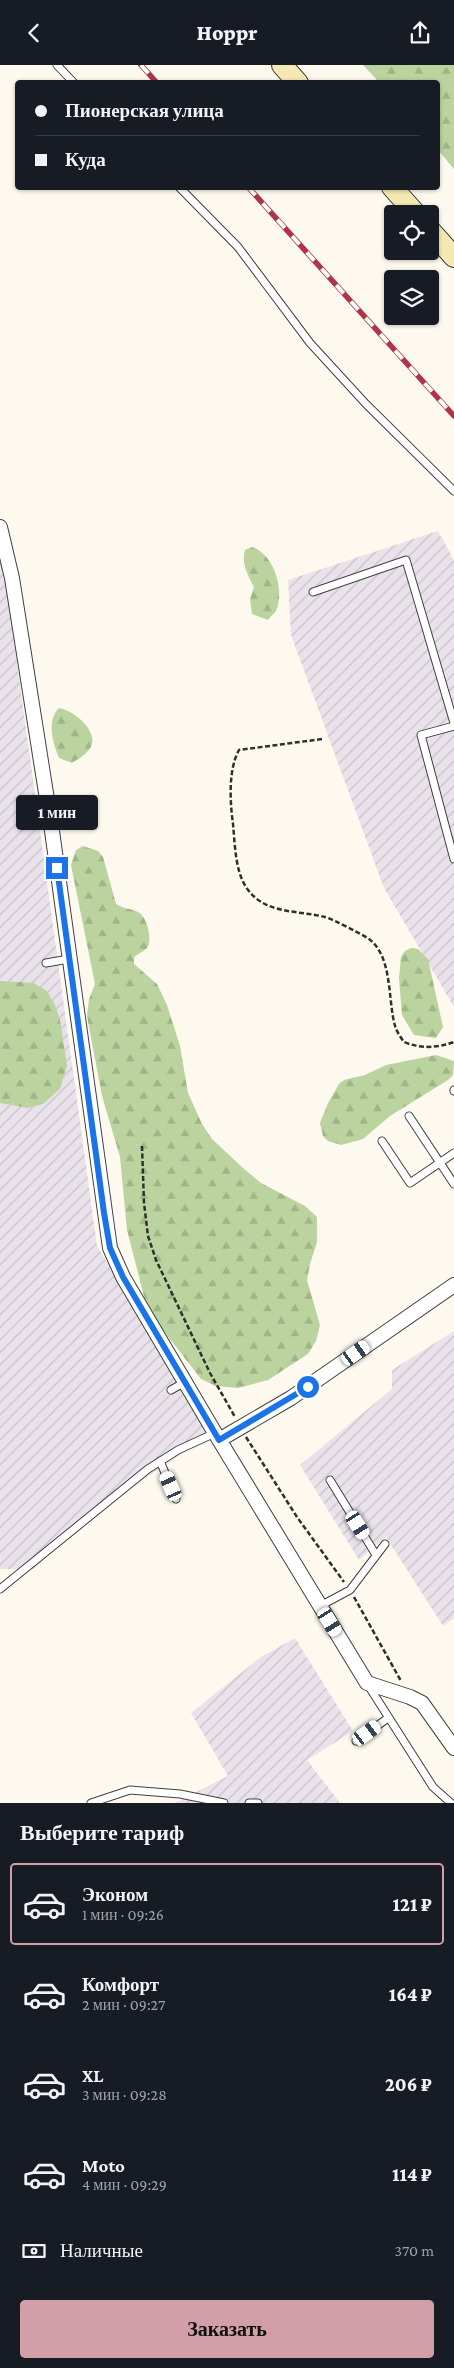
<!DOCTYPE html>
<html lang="ru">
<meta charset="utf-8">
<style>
:root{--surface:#171b24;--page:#20242c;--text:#f1f3f6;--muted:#9ea1a6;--line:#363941;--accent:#d29ea7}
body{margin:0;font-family:"Crimson Pro",serif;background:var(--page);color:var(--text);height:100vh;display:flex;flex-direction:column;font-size:19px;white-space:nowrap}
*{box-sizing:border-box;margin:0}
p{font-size:16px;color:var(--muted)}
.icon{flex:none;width:28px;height:28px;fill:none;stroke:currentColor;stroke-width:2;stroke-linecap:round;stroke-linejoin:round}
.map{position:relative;height:1738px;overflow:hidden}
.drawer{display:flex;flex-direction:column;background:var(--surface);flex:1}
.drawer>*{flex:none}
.banner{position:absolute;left:15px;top:15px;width:425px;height:110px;border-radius:5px;box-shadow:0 1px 4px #0004;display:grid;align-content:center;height:110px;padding:0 20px;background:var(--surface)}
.fabs{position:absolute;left:384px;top:140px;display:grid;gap:10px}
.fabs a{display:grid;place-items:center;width:55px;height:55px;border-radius:5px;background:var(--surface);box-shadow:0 1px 4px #0004;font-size:25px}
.end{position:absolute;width:22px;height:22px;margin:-11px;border:6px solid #1a73e8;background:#fff;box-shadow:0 0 0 2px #fff}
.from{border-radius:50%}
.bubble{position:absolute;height:35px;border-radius:5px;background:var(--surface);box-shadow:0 1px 4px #0004;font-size:16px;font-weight:800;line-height:35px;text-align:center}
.car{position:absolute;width:15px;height:30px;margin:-15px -8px;border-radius:6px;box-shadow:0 0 4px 1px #0007;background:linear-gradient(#fff 24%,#345 0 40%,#fff 0 76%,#345 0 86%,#fff 0)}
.banner b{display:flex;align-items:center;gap:18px;height:48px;font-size:19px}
.banner b+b{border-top:1px solid var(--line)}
.banner i{width:12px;height:12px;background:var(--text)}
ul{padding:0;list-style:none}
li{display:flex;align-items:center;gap:15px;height:82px;margin:0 10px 8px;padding:0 10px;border:2px solid transparent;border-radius:5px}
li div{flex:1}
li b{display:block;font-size:19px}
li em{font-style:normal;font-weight:800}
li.selected{border-color:var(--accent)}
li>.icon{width:45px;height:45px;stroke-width:1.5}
h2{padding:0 20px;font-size:22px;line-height:60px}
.pay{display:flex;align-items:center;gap:12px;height:55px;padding:0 20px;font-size:19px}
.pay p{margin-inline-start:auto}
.cta{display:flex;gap:10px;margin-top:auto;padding:10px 20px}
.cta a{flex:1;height:58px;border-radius:5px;background:var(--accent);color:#111;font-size:20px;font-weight:800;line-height:58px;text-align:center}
header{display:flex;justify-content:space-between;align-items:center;height:65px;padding:0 20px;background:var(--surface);font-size:22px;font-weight:800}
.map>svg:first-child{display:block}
.industrial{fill:url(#industrial-furrows)}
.forest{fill:url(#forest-firs)}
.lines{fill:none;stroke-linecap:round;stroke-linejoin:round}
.service-casing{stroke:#404040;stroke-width:9}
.minor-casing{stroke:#404040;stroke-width:16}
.secondary-casing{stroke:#2f2f2f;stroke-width:22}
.path{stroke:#2f2f2f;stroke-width:2.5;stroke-dasharray:5 2.5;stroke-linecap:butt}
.service{stroke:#fff;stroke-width:7}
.minor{stroke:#fff;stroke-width:14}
.secondary{stroke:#f6e8b2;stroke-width:20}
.rail-casing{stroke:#ad3547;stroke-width:5.5}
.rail{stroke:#fff;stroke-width:4;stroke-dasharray:11;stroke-linecap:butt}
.route{stroke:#1a73e8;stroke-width:6}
</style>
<header><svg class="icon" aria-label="back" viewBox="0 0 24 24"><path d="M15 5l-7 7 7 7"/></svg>Hoppr<svg class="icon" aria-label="share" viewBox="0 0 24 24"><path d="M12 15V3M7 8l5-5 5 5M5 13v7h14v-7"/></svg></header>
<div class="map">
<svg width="454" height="1738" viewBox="0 0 454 1738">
<defs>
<pattern id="industrial-furrows" width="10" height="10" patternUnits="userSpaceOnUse" patternTransform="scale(1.25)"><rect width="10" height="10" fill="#e9e2eb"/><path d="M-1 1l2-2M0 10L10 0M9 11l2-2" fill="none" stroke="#c7c1c8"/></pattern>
<pattern id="forest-firs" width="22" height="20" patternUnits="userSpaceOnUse" patternTransform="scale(1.25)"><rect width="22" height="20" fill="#bbd39e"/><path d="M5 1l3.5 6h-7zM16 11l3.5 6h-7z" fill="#a0b487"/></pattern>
</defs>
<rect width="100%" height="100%" fill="#fdf9ef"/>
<!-- industrial -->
<path class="industrial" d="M438,466L454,495V942L384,823L291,570L288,515Z
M0,475L97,1181L212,1368L101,1443L33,1504H0Z
M454,1266V1553L443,1561L386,1472L359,1495L300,1400L392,1324V1305Z
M295,1573L353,1666L307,1695L340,1738H175L228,1711L191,1648L261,1592Z"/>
<!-- forest -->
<path class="forest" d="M363,0H454V104L438,85V18L379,17Z
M252,482C274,489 285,525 276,546C274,549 270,552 268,555L252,549L250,534L254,522C248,510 241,499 245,485Z
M59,643C72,645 96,663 92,679C89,688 80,693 72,698L59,693C53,678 46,656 59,643Z
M83,781L98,786L103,792L116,839C123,844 130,843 138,847C147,851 153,875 147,883C144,886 138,889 134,892V899L157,919L167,940L180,981L188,1028L202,1059L212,1074L243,1103L261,1118L305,1141L317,1152V1177L310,1199L307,1215L320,1260L316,1276L308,1289L268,1315L238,1323L216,1321L201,1314L156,1256L145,1235L127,1165L120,1092L102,1031L87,951L89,934L95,919L71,800L76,785Z
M411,883L418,884L428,894L443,962L436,973L414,970L402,950L399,913L401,892L405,886Z
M0,916L34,918L47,926L55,940L60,955L67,1001L60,1024L43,1039L28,1043L0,1038Z
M436,990L454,996L453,1010L448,1015L390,1051L363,1074L341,1080L328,1076L323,1071L320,1058L328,1038L339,1019L344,1015L365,1010L386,1000Z"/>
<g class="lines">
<!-- service casing -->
<g class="service-casing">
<path id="service" d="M57,0L74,18
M179,122L238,182L310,278L366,339L454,426
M313,527L406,495L454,658
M454,661L421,670L454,794
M46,898L69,894
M454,1025V1026
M409,1051L454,1119
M382,1076L410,1118L454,1088
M171,1325L185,1317
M160,1396L176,1434
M330,1415L376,1490
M0,1524L148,1404L178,1385L215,1368
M320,1541L350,1525L385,1479
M368,1620L433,1722L451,1738
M356,1676L388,1653
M91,1738L130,1725L180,1729L224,1738
M249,1738H258"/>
</g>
<!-- minor casing -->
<g class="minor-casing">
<path id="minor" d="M0,462L12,513L52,766L110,1183L123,1212L215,1368L367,1618L410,1632L422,1638L454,1683
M219,1375L291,1333L454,1220"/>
</g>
<!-- secondary casing -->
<g class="secondary-casing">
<path id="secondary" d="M282,0L298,18
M392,122L416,149
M430,165L454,192"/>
</g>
<!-- path -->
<path class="path" d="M322,674L239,685C228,705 230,737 233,759C235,779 235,805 246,822C264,850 298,845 325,852C333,854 363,870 369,874C394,893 387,938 396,964C398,968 401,973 404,977C421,984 437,983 454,977
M142,1081L144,1138L148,1171L156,1195L210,1308L235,1352
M246,1372L297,1452L344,1517
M354,1532L401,1616"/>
<!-- service -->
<use href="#service" class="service"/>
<!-- minor -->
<use href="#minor" class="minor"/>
<!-- secondary -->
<use href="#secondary" class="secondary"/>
<!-- rail casing -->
<g class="rail-casing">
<path id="rail" d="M141,0L157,18
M248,122L454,351"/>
</g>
<!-- rail -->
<use href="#rail" class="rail"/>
</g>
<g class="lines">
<!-- route -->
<path class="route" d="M57,803L104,1148L110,1183L123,1212L219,1375L308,1322"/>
</g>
</svg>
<div class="fabs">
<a><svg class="icon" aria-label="locate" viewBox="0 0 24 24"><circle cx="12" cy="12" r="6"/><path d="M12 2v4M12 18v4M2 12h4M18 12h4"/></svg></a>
<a><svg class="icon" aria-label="layers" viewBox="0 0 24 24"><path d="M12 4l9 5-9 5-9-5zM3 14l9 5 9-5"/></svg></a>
</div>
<i class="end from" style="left:308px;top:1322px"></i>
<i class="end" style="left:57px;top:803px"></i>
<div class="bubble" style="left:16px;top:730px;width:82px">1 мин</div>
<i class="car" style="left:356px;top:1288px;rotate:55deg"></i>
<i class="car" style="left:171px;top:1421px;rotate:336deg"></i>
<i class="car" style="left:358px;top:1460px;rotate:148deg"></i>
<i class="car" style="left:330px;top:1557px;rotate:148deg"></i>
<i class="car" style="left:367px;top:1668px;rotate:54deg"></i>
<div class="banner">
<b><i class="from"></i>Пионерская улица</b>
<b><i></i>Куда</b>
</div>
</div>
<section class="drawer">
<h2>Выберите тариф</h2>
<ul>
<li class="selected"><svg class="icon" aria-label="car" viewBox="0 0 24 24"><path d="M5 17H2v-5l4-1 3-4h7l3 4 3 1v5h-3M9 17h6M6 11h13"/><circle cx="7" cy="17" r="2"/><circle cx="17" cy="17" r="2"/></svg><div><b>Эконом</b><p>1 мин · 09:26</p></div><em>121 ₽</em></li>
<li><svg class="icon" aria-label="car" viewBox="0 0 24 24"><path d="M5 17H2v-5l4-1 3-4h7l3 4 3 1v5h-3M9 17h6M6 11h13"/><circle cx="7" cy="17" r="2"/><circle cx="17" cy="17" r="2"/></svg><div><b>Комфорт</b><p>2 мин · 09:27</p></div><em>164 ₽</em></li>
<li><svg class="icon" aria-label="car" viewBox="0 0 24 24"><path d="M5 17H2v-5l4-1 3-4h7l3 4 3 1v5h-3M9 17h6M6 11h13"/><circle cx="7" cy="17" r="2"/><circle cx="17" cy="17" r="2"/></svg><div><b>XL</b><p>3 мин · 09:28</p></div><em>206 ₽</em></li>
<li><svg class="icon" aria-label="car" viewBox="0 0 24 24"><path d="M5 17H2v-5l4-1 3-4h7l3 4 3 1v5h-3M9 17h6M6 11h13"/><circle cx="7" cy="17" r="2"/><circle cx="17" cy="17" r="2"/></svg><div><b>Moto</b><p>4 мин · 09:29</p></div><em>114 ₽</em></li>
</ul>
<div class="pay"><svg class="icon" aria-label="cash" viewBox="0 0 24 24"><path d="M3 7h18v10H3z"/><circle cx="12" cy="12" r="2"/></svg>Наличные<p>370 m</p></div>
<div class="cta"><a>Заказать</a></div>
</section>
